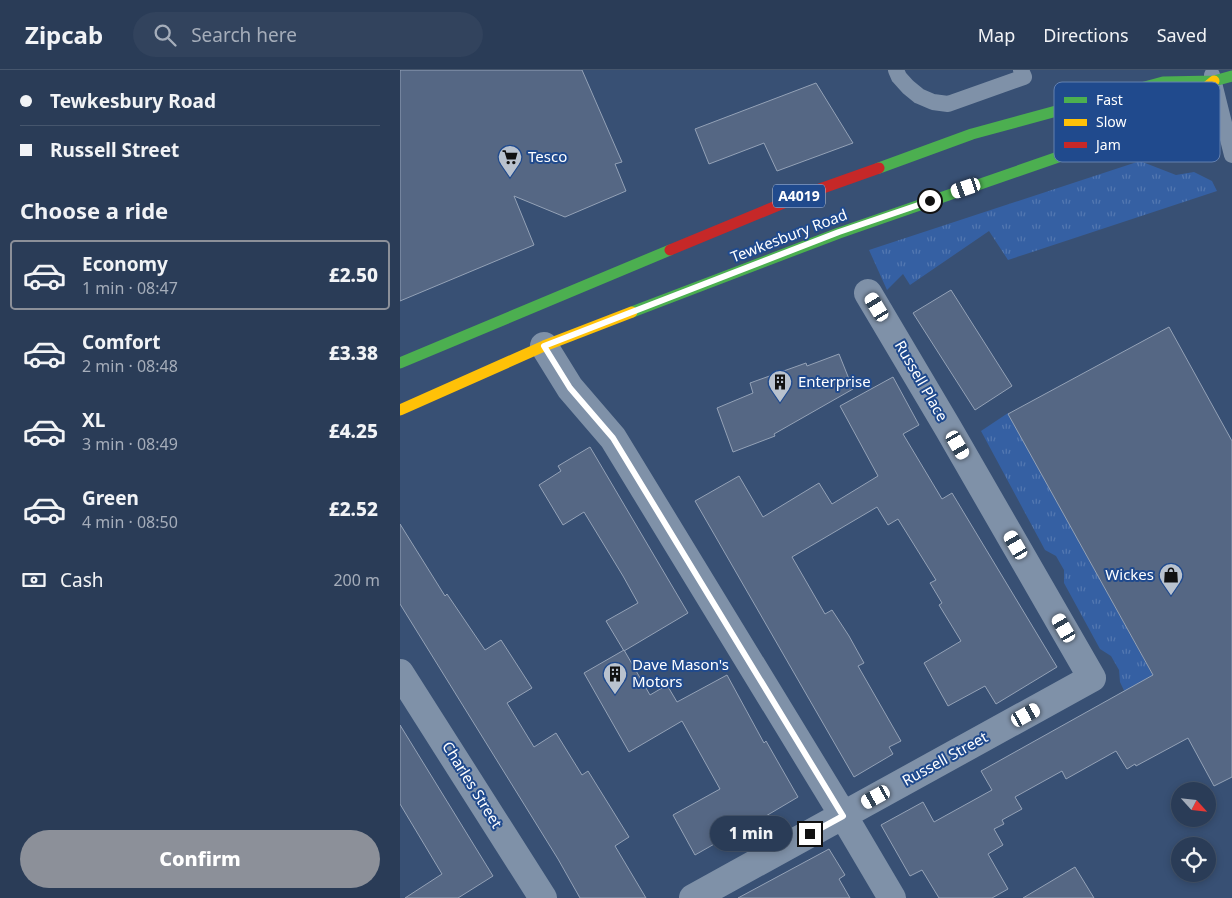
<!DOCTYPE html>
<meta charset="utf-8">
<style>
:root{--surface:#2a3c57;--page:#32435d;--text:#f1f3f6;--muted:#a5adba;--line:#46566d;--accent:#8c9099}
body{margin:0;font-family:"Noto Sans",sans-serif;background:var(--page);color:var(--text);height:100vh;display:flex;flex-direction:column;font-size:19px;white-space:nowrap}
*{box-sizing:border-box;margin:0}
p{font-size:16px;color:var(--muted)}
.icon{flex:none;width:28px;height:28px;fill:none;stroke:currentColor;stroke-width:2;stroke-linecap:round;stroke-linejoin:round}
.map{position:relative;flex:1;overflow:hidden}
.drawer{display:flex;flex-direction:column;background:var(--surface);width:400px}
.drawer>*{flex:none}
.top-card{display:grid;align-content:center;height:110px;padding:0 20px;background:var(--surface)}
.needle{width:32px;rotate:117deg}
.buttons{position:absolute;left:771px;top:712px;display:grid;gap:10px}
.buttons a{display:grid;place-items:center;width:45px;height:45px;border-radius:50%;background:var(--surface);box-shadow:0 2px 8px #0003,0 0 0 1px var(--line);font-size:25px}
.end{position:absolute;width:22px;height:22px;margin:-11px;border:6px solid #fff;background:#111;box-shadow:0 0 0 2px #111}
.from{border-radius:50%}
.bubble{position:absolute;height:35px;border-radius:18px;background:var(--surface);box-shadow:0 2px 8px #0003,0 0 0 1px var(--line);font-size:16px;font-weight:800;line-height:35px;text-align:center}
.car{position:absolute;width:15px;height:30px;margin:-15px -8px;border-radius:6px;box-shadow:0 0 4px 1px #0007;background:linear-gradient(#fff 24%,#345 0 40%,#fff 0 76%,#345 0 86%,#fff 0)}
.top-card b{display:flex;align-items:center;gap:18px;height:48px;font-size:19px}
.top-card b+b{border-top:1px solid var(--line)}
.top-card i{width:12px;height:12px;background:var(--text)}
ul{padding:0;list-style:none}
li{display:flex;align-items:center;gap:15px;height:70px;margin:0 10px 8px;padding:0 10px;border:2px solid transparent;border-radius:5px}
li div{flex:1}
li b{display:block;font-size:19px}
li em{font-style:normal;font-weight:800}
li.current{border-color:var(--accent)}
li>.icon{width:45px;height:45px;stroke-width:1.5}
h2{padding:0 20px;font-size:22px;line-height:60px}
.pay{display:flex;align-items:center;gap:12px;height:55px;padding:0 20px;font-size:19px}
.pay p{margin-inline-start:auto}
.button{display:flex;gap:10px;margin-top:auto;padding:10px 20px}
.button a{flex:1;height:58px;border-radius:30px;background:var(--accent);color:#fff;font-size:20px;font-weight:800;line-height:58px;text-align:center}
header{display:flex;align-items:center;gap:30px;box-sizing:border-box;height:70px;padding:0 25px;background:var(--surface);border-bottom:1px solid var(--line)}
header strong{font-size:24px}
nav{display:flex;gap:28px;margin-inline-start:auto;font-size:18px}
.search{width:350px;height:45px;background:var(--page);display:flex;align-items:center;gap:12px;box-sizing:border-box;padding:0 18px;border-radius:28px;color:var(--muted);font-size:19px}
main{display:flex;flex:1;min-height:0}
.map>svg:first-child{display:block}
.grass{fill:url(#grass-tufts)}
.building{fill:#556784;stroke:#94a2b7}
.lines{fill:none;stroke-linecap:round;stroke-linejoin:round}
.lane{stroke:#7f91a8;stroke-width:16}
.street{stroke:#7f91a8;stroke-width:28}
.fast{stroke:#4caf50;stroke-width:11}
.slow{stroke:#ffc107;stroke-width:11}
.jam{stroke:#c62828;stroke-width:11}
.route{stroke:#fff;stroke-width:6}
.labels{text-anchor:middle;stroke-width:4;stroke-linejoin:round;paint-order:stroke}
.shield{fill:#204a8d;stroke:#bcc9dd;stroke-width:1}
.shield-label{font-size:14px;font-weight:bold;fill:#fff}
.poi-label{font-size:15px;fill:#fff;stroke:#204a8d;text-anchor:start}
.street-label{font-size:15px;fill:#fff;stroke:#204a8d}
.key{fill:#204a8d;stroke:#6380af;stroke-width:1}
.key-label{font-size:14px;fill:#fff}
</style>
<header>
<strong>Zipcab</strong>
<div class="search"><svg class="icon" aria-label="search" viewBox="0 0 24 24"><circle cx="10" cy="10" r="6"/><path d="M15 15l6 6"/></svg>Search here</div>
<nav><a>Map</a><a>Directions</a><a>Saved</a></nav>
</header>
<main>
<section class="drawer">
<div class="top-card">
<b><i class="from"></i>Tewkesbury Road</b>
<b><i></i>Russell Street</b>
</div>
<h2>Choose a ride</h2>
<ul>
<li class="current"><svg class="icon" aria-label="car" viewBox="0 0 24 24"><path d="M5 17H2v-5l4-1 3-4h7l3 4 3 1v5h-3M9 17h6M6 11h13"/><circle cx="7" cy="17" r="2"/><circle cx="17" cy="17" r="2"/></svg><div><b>Economy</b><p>1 min · 08:47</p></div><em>£2.50</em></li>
<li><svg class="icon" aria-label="car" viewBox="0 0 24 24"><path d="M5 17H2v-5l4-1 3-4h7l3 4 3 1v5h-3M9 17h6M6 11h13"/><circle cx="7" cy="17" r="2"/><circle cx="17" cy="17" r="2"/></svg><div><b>Comfort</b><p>2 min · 08:48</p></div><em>£3.38</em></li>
<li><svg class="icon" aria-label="car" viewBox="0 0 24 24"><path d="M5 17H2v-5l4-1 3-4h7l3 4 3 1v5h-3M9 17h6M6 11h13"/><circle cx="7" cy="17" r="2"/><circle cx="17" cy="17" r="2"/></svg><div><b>XL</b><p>3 min · 08:49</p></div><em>£4.25</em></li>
<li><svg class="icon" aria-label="car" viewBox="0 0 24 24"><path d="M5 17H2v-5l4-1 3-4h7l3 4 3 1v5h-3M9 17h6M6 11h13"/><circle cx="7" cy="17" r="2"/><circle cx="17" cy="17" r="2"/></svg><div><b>Green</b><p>4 min · 08:50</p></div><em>£2.52</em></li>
</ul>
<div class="pay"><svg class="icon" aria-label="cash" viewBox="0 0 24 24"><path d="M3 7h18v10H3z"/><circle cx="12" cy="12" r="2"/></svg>Cash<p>200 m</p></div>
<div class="button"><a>Confirm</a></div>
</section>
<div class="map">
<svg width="832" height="828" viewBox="0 0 832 828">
<defs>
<pattern id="grass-tufts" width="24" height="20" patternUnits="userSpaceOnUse" patternTransform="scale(1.25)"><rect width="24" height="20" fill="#3560a3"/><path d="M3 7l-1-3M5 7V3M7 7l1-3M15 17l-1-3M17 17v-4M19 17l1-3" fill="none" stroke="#5378b1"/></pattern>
</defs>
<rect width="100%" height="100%" fill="#385074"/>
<!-- grass -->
<path class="grass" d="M740,91L776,105L794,102L812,111L817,121L608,190L589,161L510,215L503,204L487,220L469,180Z
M608,343L757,613L728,629L720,612L719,600L711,586L700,579L664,513V500L656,486L645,480L581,361Z"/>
<!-- building -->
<path class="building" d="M0,0H182L222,92L215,94L226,121L165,147L114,126L134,175L0,231Z
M416,13L453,73L377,101L364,73L309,94L295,59Z
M551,220L612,316L575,340L513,243Z
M769,257L832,371V707L814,716L788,668L736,696L735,694L727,699L716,681L666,709L662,701L615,727L622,739L602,750L604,754L594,759L603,775L588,784L608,819L592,828H539L522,800L510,806L481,755L523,732L534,752L592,720L581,701L753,605L608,344Z
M439,284L453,319L374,364L375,366L333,382L317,338L353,323L350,313L406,293L407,296Z
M493,307L519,355L503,364L542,429L552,423L657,597L596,634L585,616L548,636L524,593L561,571L539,535L542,533L530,513L536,510L498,449L488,455L477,437L392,487L425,544L432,540L449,566L464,593L458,596L501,671L489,677L493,684L454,707L295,431L339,406L363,447L419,413L432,434L478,406L440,336Z
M190,377L288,543L224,581L206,551L238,533L223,506L184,442L163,455L139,415L161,401L158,396Z
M0,454L45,526L47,524L85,580L101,570L132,618L107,633L134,677L156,663L182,705L188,701L229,767L215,776L246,828H180L158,789L0,534Z
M224,580L250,625L267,615L277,632L327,605L364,673L366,671L398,727L349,756L330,766V765L295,785L273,745L320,719L282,651L229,682L184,603Z
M0,655L93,806L58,828H5L42,804L0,734Z
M429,779L445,805L439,809L450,828H338Z
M675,797L694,828H623Z"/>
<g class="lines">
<!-- lane -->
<path class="lane" d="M496,0L499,7L508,17L519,26L533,32L548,34L624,7L621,0
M812,5L832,85"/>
<!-- street -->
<path class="street" d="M144,276L170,318L213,368L443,745L492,828
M0,603L143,828
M293,828L692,608L548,358L468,223"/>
<!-- fast -->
<path class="fast" d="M479,98L572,64L763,12L814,11L832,6
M232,242L439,163L693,75
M0,293L270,180"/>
<!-- slow -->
<path class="slow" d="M693,75L767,49L814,11
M0,340L144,276L232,242"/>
<!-- jam -->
<path class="jam" d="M270,180L403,125L479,98"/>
</g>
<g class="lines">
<!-- route -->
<path class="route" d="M410,764L443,746L213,368L170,318L144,276L439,162L530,131"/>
</g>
<!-- icons -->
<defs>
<g id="supermarket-pin" transform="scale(1.25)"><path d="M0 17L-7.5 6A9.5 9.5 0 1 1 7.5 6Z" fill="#b9c2ce" stroke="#204a8d"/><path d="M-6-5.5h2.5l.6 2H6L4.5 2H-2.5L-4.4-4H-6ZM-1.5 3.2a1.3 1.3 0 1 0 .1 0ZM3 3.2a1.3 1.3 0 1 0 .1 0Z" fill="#111"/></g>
<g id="building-pin" transform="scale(1.25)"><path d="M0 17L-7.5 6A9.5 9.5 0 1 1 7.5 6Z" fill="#b9c2ce" stroke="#204a8d"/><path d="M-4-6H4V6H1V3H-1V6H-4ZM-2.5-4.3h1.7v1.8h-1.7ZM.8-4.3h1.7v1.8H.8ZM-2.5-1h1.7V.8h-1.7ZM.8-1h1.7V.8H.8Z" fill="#111"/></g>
<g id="shop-pin" transform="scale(1.25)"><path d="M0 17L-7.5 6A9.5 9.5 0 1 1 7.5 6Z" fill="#b9c2ce" stroke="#204a8d"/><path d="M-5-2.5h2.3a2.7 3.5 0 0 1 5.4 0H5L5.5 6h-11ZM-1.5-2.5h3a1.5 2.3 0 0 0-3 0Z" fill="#111"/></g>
</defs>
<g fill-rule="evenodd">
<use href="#supermarket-pin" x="110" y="87"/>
<use href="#building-pin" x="380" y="312"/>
<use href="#shop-pin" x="771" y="505"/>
<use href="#building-pin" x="215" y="604"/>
</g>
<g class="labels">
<!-- shield labels -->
<rect class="shield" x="373" y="114.5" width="52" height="23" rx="4"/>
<g class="shield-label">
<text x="399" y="131">A4019</text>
</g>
<!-- poi labels -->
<g class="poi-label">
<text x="128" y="92">Tesco</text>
<text x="398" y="317">Enterprise</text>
<text x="754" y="510" text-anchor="end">Wickes</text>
<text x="232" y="600">Dave Mason's<tspan x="232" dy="17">Motors</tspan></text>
</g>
<!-- street labels -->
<g class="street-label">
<text transform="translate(389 166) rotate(-21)" y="5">Tewkesbury Road</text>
<text transform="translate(521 311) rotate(60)" y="5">Russell Place</text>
<text transform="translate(545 689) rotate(-29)" y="5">Russell Street</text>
<text transform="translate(72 715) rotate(58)" y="5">Charles Street</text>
</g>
</g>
<!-- legend -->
<rect x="654" y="12" width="166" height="80" rx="8" class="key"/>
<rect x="664" y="27" width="23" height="6" fill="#4caf50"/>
<rect x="664" y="49" width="23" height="7" fill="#ffc107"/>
<rect x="664" y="72" width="23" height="6" fill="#c62828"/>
<g class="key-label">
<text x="696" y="35">Fast</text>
<text x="696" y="57">Slow</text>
<text x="696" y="80">Jam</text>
</g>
</svg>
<div class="buttons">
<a><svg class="needle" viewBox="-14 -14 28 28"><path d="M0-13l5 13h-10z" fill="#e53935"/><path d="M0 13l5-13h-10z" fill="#a5adba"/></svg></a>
<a><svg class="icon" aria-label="locate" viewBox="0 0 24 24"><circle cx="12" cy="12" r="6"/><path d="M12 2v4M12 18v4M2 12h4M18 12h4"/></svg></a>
</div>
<i class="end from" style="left:530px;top:131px"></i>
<i class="end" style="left:410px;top:764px"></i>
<div class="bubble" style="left:310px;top:746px;width:82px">1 min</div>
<i class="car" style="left:566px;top:118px;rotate:251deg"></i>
<i class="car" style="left:477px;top:237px;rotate:329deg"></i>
<i class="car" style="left:558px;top:375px;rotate:150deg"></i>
<i class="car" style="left:616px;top:475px;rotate:330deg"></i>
<i class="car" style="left:664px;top:558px;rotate:330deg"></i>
<i class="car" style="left:626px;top:645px;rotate:61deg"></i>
<i class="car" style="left:476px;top:727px;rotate:241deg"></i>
</div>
</main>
